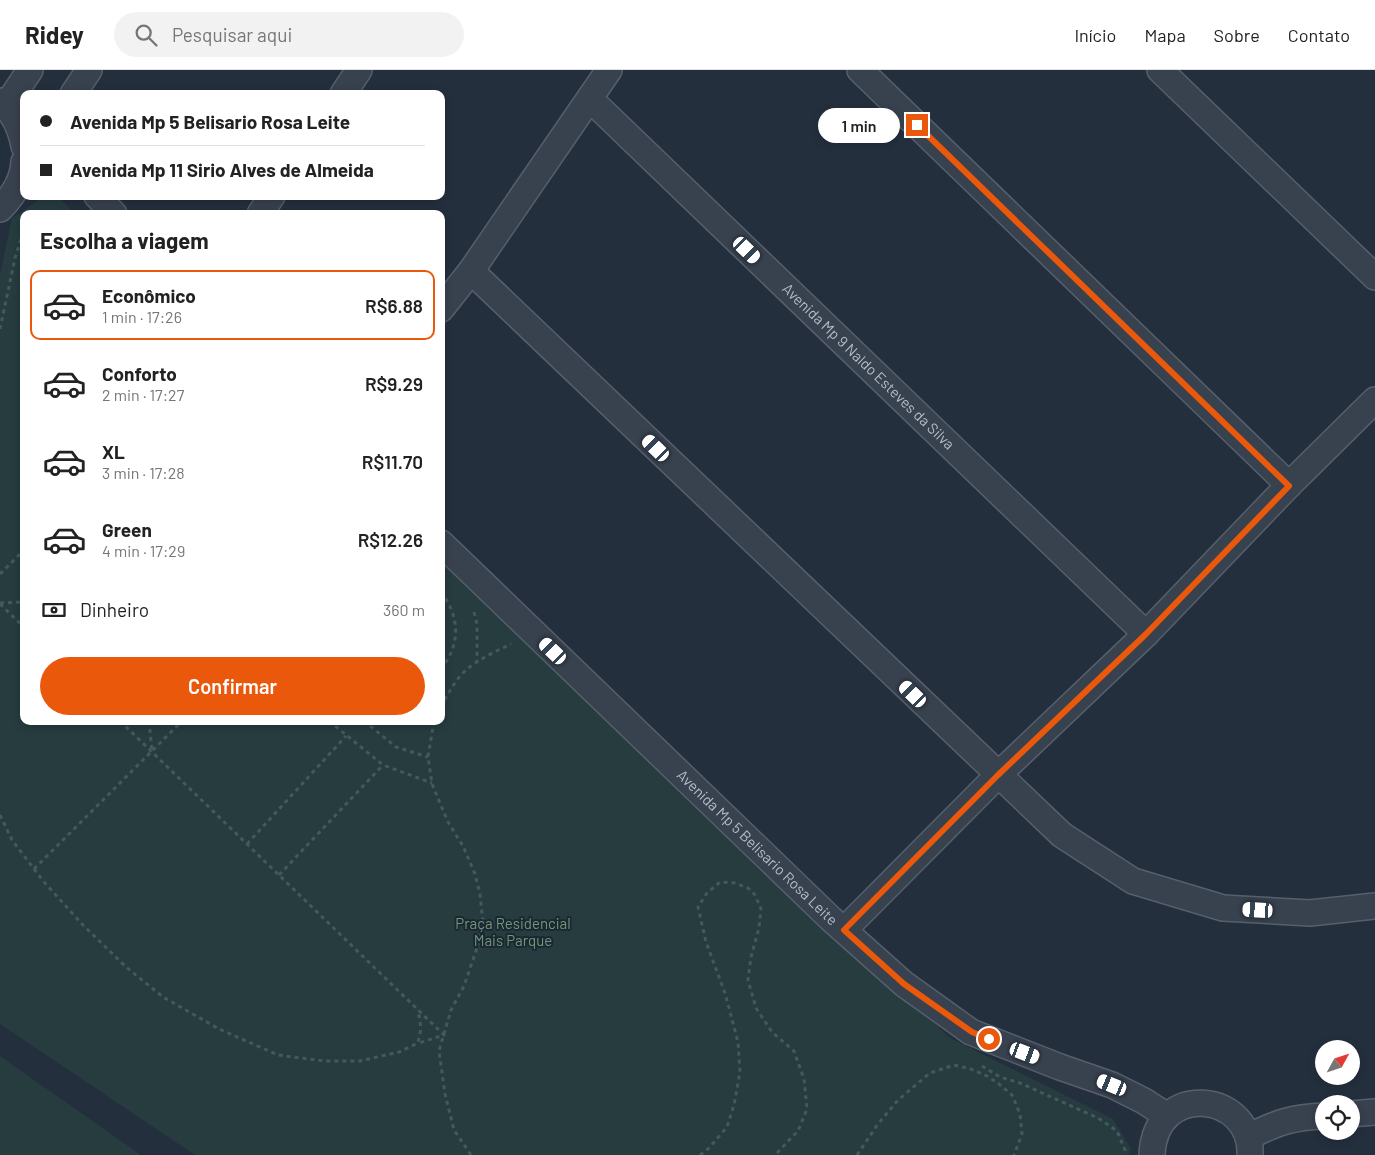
<!DOCTYPE html>
<html lang="pt">
<meta charset="utf-8">
<style>
:root{--surface:#fff;--page:#f2f2f2;--text:#222;--muted:#767676;--line:#e0e0e0;--accent:#ea580c}
body{margin:0;font-family:Barlow,sans-serif;background:var(--page);color:var(--text);height:100vh;display:flex;flex-direction:column;font-size:19px;white-space:nowrap}
*{box-sizing:border-box;margin:0}
p{font-size:16px;color:var(--muted)}
.icon{flex:none;width:28px;height:28px;fill:none;stroke:currentColor;stroke-width:2;stroke-linecap:round;stroke-linejoin:round}
.map{position:relative;flex:1;overflow:hidden}
.sheet{position:absolute;left:20px;top:140px;width:425px;height:515px;display:flex;flex-direction:column;background:var(--surface);border-radius:10px;box-shadow:0 2px 8px #0003}
.sheet>*{flex:none}
.top-card{position:absolute;left:20px;top:20px;width:425px;height:110px;border-radius:10px;box-shadow:0 2px 8px #0003;display:grid;align-content:center;height:110px;padding:0 20px;background:var(--surface)}
.needle{width:32px;rotate:50deg}
.fabs{position:absolute;left:1315px;top:970px;display:grid;gap:10px}
.fabs a{display:grid;place-items:center;width:45px;height:45px;border-radius:50%;background:var(--surface);box-shadow:0 2px 8px #0003;font-size:25px}
.end{position:absolute;width:22px;height:22px;margin:-11px;border:6px solid #ea580c;background:#fff;box-shadow:0 0 0 2px #fff}
.from{border-radius:50%}
.bubble{position:absolute;height:35px;border-radius:18px;background:var(--surface);box-shadow:0 2px 8px #0003;font-size:16px;font-weight:600;line-height:35px;text-align:center}
.car{position:absolute;width:15px;height:30px;margin:-15px -8px;border-radius:6px;box-shadow:0 0 4px 1px #0007;background:linear-gradient(#fff 24%,#345 0 40%,#fff 0 76%,#345 0 86%,#fff 0)}
.top-card b{display:flex;align-items:center;gap:18px;height:48px;font-size:19px}
.top-card b+b{border-top:1px solid var(--line)}
.top-card i{width:12px;height:12px;background:var(--text)}
ul{padding:0;list-style:none}
li{display:flex;align-items:center;gap:15px;height:70px;margin:0 10px 8px;padding:0 10px;border:2px solid transparent;border-radius:10px}
li div{flex:1}
li b{display:block;font-size:19px}
li em{font-style:normal;font-weight:600}
li.current{border-color:var(--accent)}
li>.icon{width:45px;height:45px;stroke-width:1.5}
h2{padding:0 20px;font-size:22px;line-height:60px}
.pay{display:flex;align-items:center;gap:12px;height:55px;padding:0 20px;font-size:19px}
.pay p{margin-inline-start:auto}
.cta{display:flex;gap:10px;margin-top:auto;padding:10px 20px}
.cta a{flex:1;height:58px;border-radius:30px;background:var(--accent);color:#fff;font-size:20px;font-weight:600;line-height:58px;text-align:center}
header{display:flex;align-items:center;gap:30px;box-sizing:border-box;height:70px;padding:0 25px;background:var(--surface);border-bottom:1px solid var(--line)}
header strong{font-size:24px}
nav{display:flex;gap:28px;margin-inline-start:auto;font-size:18px}
.search{width:350px;height:45px;background:var(--page);display:flex;align-items:center;gap:12px;box-sizing:border-box;padding:0 18px;border-radius:28px;color:var(--muted);font-size:19px}
.map>svg:first-child{display:block}
.green{fill:#263c3f}
.lines{fill:none;stroke-linecap:round;stroke-linejoin:round}
.street-casing{stroke:#565f6c;stroke-width:28}
.path{stroke:#44595c;stroke-width:3;stroke-dasharray:4 4;stroke-linecap:butt}
.street{stroke:#38414e;stroke-width:25}
.route{stroke:#ea580c;stroke-width:6}
.labels{text-anchor:middle;stroke-width:4;stroke-linejoin:round;paint-order:stroke}
.street-label{font-size:15px;fill:#b4bcc9;stroke:#1d2633}
.park-label{font-size:15px;fill:#6b9a76;stroke:#1d2633}
</style>
<header>
<strong>Ridey</strong>
<div class="search"><svg class="icon" aria-label="search" viewBox="0 0 24 24"><circle cx="10" cy="10" r="6"/><path d="M15 15l6 6"/></svg>Pesquisar aqui</div>
<nav><a>Início</a><a>Mapa</a><a>Sobre</a><a>Contato</a></nav>
</header>
<div class="map">
<svg width="1375" height="1085" viewBox="0 0 1375 1085">
<rect width="100%" height="100%" fill="#242f3e"/>
<!-- green -->
<path class="green" d="M45,126H57L76,144H24V651H441V488L950,968L1113,1049L1131,1079L1129,1085H195L0,954V204L12,148Z
M0,986L141,1085H0Z"/>
<g class="lines">
<!-- street casing -->
<g class="street-casing">
<g id="street">
<path d="M860,0L1289,415"/>
<path d="M1160,0L1375,207"/>
<path d="M73,24L89,0"/>
<path d="M343,24L359,0"/>
<path id="s1" d="M590,29L1146,564"/>
<path d="M0,31C14,43 21,59 24,76"/>
<path d="M6,36L30,0"/>
<path d="M97,126L114,144"/>
<path d="M0,139C13,126 23,111 24,92"/>
<path d="M260,144L272,126"/>
<path d="M471,201L1062,765L1133,811L1223,838L1310,843L1375,836"/>
<path d="M441,239L471,201L609,0"/>
<path id="s2" d="M441,473L831,849L904,914L971,962L1060,997L1112,1015L1144,1031L1167,1046"/>
<path d="M844,860L998,705L1146,564L1289,415L1375,330"/>
<path d="M1351,1044L1375,1042"/>
<path d="M1248,1067C1276,1053 1292,1047 1324,1046"/>
<path d="M1152,1085C1155,1010 1253,1022 1250,1085"/>
</g>
</g>
<!-- path -->
<path class="path" d="M0,259L15,188L24,159
M0,504L24,480
M441,522C460,547 461,574 441,599
M0,533L24,532
M0,534L24,557
M474,542L477,554V592
M441,637C448,624 455,610 466,600C479,589 496,581 511,574
M120,651L444,965L419,973
M149,651L152,681
M329,651L383,695L432,713
M364,651L396,677L428,687
M434,651L428,687L432,714L448,752L463,776L475,804L480,824L483,853L477,878L464,916L451,940L439,981L445,1024L454,1060L471,1085
M0,745L12,770L34,799L44,812L82,854L126,897L163,927L219,959L278,985L324,991H360L399,982L418,973L421,958L418,940
M247,774L346,666
M34,799L182,651
M279,805L383,695
M982,996L1000,1007L1020,1013L1098,1048L1117,1061L1125,1080V1085
M700,1085L709,1078L727,1057L734,1035L740,1002L738,972L725,923L706,872L698,837L707,823L720,812L735,813L748,818L755,825L761,839L759,858L751,887L748,910L756,938L772,962L794,981L804,1009L807,1039L798,1061L775,1085
M857,1085L878,1054L898,1030L930,1003L954,995L971,999L987,1006L999,1014L1012,1025L1020,1044L1022,1064L1014,1085"/>
<!-- street -->
<use href="#street" class="street"/>
</g>
<g class="lines">
<!-- route -->
<path class="route" d="M917,55L1289,416L1146,564L998,705L844,860L904,914L972,962L989,969"/>
</g>
<g class="labels">
<!-- street labels -->
<g class="street-label">
<text dy="5" stroke="none"><textPath href="#s1" startOffset="386">Avenida Mp 9 Naldo Esteves da Silva</textPath></text>
<text dy="5" stroke="none"><textPath href="#s2" startOffset="439">Avenida Mp 5 Belisario Rosa Leite</textPath></text>
</g>
<!-- park labels -->
<g class="park-label">
<text x="513" y="859">Praça Residencial<tspan x="513" dy="17">Mais Parque</tspan></text>
</g>
</g>
</svg>
<div class="fabs">
<a><svg class="needle" viewBox="-14 -14 28 28"><path d="M0-13l5 13h-10z" fill="#e53935"/><path d="M0 13l5-13h-10z" fill="#767676"/></svg></a>
<a><svg class="icon" aria-label="locate" viewBox="0 0 24 24"><circle cx="12" cy="12" r="6"/><path d="M12 2v4M12 18v4M2 12h4M18 12h4"/></svg></a>
</div>
<i class="end from" style="left:989px;top:969px"></i>
<i class="end" style="left:917px;top:55px"></i>
<div class="bubble" style="left:818px;top:38px;width:82px">1 min</div>
<i class="car" style="left:747px;top:180px;rotate:134deg"></i>
<i class="car" style="left:656px;top:378px;rotate:314deg"></i>
<i class="car" style="left:553px;top:581px;rotate:314deg"></i>
<i class="car" style="left:913px;top:624px;rotate:314deg"></i>
<i class="car" style="left:1258px;top:840px;rotate:273deg"></i>
<i class="car" style="left:1025px;top:983px;rotate:111deg"></i>
<i class="car" style="left:1112px;top:1015px;rotate:292deg"></i>
<div class="top-card">
<b><i class="from"></i>Avenida Mp 5 Belisario Rosa Leite</b>
<b><i></i>Avenida Mp 11 Sirio Alves de Almeida</b>
</div>
<section class="sheet">
<h2>Escolha a viagem</h2>
<ul>
<li class="current"><svg class="icon" aria-label="car" viewBox="0 0 24 24"><path d="M5 17H2v-5l4-1 3-4h7l3 4 3 1v5h-3M9 17h6M6 11h13"/><circle cx="7" cy="17" r="2"/><circle cx="17" cy="17" r="2"/></svg><div><b>Econômico</b><p>1 min · 17:26</p></div><em>R$6.88</em></li>
<li><svg class="icon" aria-label="car" viewBox="0 0 24 24"><path d="M5 17H2v-5l4-1 3-4h7l3 4 3 1v5h-3M9 17h6M6 11h13"/><circle cx="7" cy="17" r="2"/><circle cx="17" cy="17" r="2"/></svg><div><b>Conforto</b><p>2 min · 17:27</p></div><em>R$9.29</em></li>
<li><svg class="icon" aria-label="car" viewBox="0 0 24 24"><path d="M5 17H2v-5l4-1 3-4h7l3 4 3 1v5h-3M9 17h6M6 11h13"/><circle cx="7" cy="17" r="2"/><circle cx="17" cy="17" r="2"/></svg><div><b>XL</b><p>3 min · 17:28</p></div><em>R$11.70</em></li>
<li><svg class="icon" aria-label="car" viewBox="0 0 24 24"><path d="M5 17H2v-5l4-1 3-4h7l3 4 3 1v5h-3M9 17h6M6 11h13"/><circle cx="7" cy="17" r="2"/><circle cx="17" cy="17" r="2"/></svg><div><b>Green</b><p>4 min · 17:29</p></div><em>R$12.26</em></li>
</ul>
<div class="pay"><svg class="icon" aria-label="cash" viewBox="0 0 24 24"><path d="M3 7h18v10H3z"/><circle cx="12" cy="12" r="2"/></svg>Dinheiro<p>360 m</p></div>
<div class="cta"><a>Confirmar</a></div>
</section>
</div>
